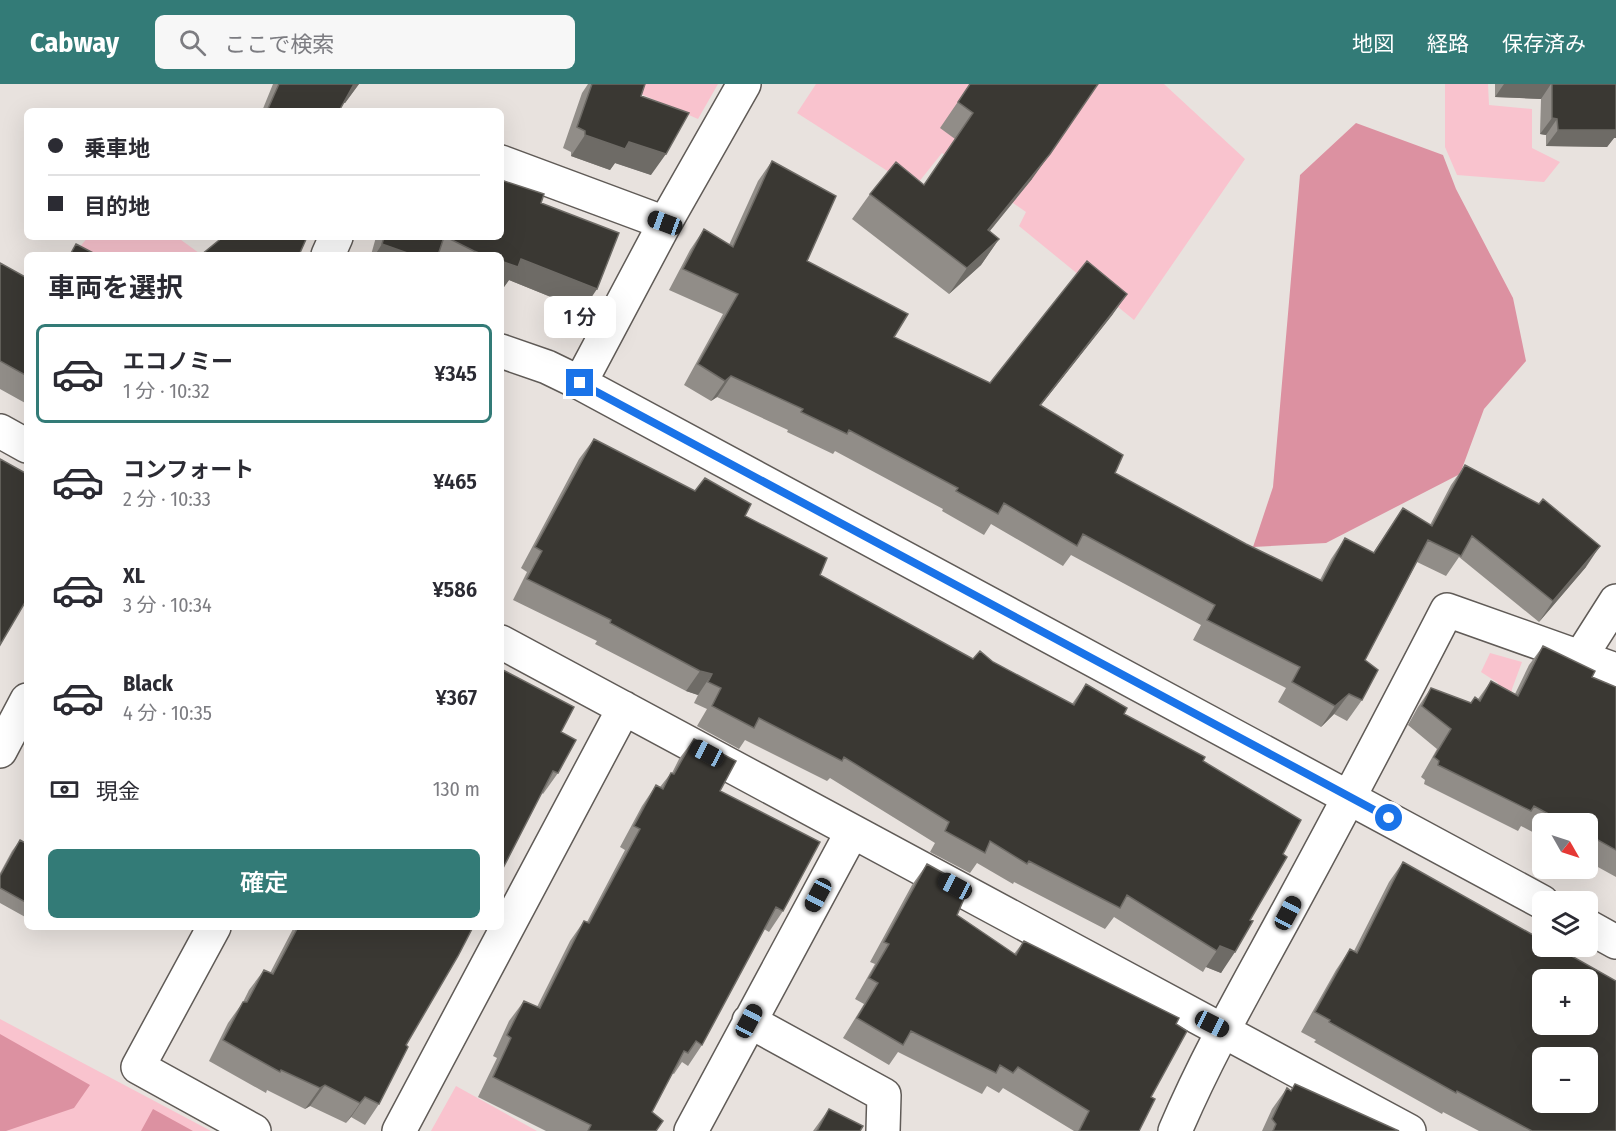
<!DOCTYPE html>
<html lang="ja">
<meta charset="utf-8">
<style>
:root{--surface:#fff;--page:#f7f7f7;--text:#2b2b33;--muted:#7c7c81;--line:#e1e1e2;--accent:#337b77}
body{margin:0;font-family:"Fira Sans Condensed","Noto Sans JP",sans-serif;background:var(--page);color:var(--text);height:100vh;display:flex;flex-direction:column;font-size:22px;white-space:nowrap}
*{box-sizing:border-box;margin:0}
p{font-size:20px;color:var(--muted)}
.icon{flex:none;width:33px;height:33px;fill:none;stroke:currentColor;stroke-width:2;stroke-linecap:round;stroke-linejoin:round}
.map{position:relative;flex:1;overflow:hidden}
.drawer{position:absolute;left:24px;top:168px;width:480px;height:678px;display:flex;flex-direction:column;background:var(--surface);border-radius:9px;box-shadow:0 6px 24px #0002}
.drawer>*{flex:none}
.top-card{position:absolute;left:24px;top:24px;width:480px;height:132px;border-radius:9px;box-shadow:0 6px 24px #0002;display:grid;align-content:center;height:132px;padding:0 24px;background:var(--surface)}
.needle{width:39px;rotate:129deg}
.buttons{position:absolute;left:1532px;top:729px;display:grid;gap:12px}
.buttons a{display:grid;place-items:center;width:66px;height:66px;border-radius:9px;background:var(--surface);box-shadow:0 6px 24px #0002;font-size:30px}
.end{position:absolute;width:27px;height:27px;margin:-14px;border:8px solid #1a73e8;background:#fff;box-shadow:0 0 0 3px #fff}
.from{border-radius:50%}
.bubble{position:absolute;height:42px;border-radius:9px;background:var(--surface);box-shadow:0 6px 24px #0002;font-size:20px;font-weight:600;line-height:42px;text-align:center}
.car{position:absolute;width:18px;height:36px;margin:-18px -9px;border-radius:8px;box-shadow:0 0 4px 2px #0007;background:linear-gradient(#222 24%,#8ab4d8 0 40%,#222 0 76%,#8ab4d8 0 86%,#222 0)}
.top-card b{display:flex;align-items:center;gap:21px;height:57px;font-size:22px}
.top-card b+b{border-top:2px solid var(--line)}
.top-card i{width:15px;height:15px;background:var(--text)}
ul{padding:0;list-style:none}
li{display:flex;align-items:center;gap:18px;height:99px;margin:0 12px 9px;padding:0 12px;border:3px solid transparent;border-radius:9px}
li div{flex:1}
li b{display:block;font-size:22px}
li em{font-style:normal;font-weight:600}
li.current{border-color:var(--accent)}
li>.icon{width:54px;height:54px;stroke-width:1.5}
h2{padding:0 24px;font-size:27px;line-height:72px}
.pay{display:flex;align-items:center;gap:15px;height:66px;padding:0 24px;font-size:22px}
.pay p{margin-inline-start:auto}
.cta{display:flex;gap:12px;margin-top:auto;padding:12px 24px}
.cta a{flex:1;height:69px;border-radius:9px;background:var(--accent);color:#fff;font-size:24px;font-weight:600;line-height:69px;text-align:center}
header{display:flex;align-items:center;gap:36px;box-sizing:border-box;height:84px;padding:0 30px;background:var(--accent);color:#fff}
header strong{font-size:28px}
nav{display:flex;gap:33px;margin-inline-start:auto;font-size:21px}
.search{width:420px;height:54px;background:var(--page);display:flex;align-items:center;gap:15px;box-sizing:border-box;padding:0 21px;border-radius:9px;color:var(--muted);font-size:22px}
.map>svg:first-child{display:block}
.green{fill:#f9c3ce}
.forest{fill:#dc91a1}
.lines{fill:none;stroke-linecap:round;stroke-linejoin:round}
.minor-casing{stroke:#605b57;stroke-width:36}
.minor{stroke:#fff;stroke-width:33}
.wall{fill:#918d88}
.shaded-wall{fill:#6e6b66}
.building{fill:#3a3833;stroke:#6e6b66;stroke-width:1.5;fill-rule:evenodd}
.route{stroke:#1a73e8;stroke-width:8}
</style>
<header>
<strong>Cabway</strong>
<div class="search"><svg class="icon" aria-label="search" viewBox="0 0 24 24"><circle cx="10" cy="10" r="6"/><path d="M15 15l6 6"/></svg>ここで検索</div>
<nav><a>地図</a><a>経路</a><a>保存済み</a></nav>
</header>
<div class="map">
<svg width="1616" height="1047" viewBox="0 0 1616 1047">
<rect width="100%" height="100%" fill="#e8e2de"/>
<!-- green -->
<path class="green" d="M618,0H718L698,35Z
M816,0H1164L1245,75L1134,236L1019,142L1026,128L942,69L914,104L797,29Z
M1445,0H1488L1489,21L1532,25V64L1560,78L1544,98L1457,91L1445,63Z
M88,153H177L199,169L197,171H90L79,164Z
M1490,569L1522,578L1512,605L1511,615L1490,619L1498,599L1481,588Z
M0,935L211,1047H0Z
M456,1002L537,1047H431Z"/>
<!-- forest -->
<path class="forest" d="M1356,39L1443,71L1456,105L1513,214L1526,277L1484,325L1460,390L1326,459L1253,463L1273,403L1300,91Z
M0,950L90,1001L74,1024L6,1047H0Z
M153,1025L193,1047H141Z"/>
<g class="lines">
<!-- minor casing -->
<g class="minor-casing">
<path id="minor" d="M501,78L665,139
M328,171L336,153
M501,267L547,283L580,299L1542,818
M580,299L665,139L744,0
M0,347L27,362
M501,558L1409,1047
M1581,572L1616,517
M0,667L27,616
M1587,842L1616,858
M214,843L138,983L254,1047
M749,937L884,1011L883,1047
M399,1047L624,624
M691,1047L852,748
M1175,1047C1209,967 1253,892 1294,816C1346,720 1397,623 1447,526L1616,586"/>
</g>
<!-- minor -->
<use href="#minor" class="minor"/>
</g>
<!-- wall -->
<path class="wall" d="M273,0H359L345,19H343L339,27H262Z
M588,0H645L641,12L651,91L615,79L610,86L571,72V68L563,64L582,9Z
M970,0L1032,95L990,147L999,155L981,181L949,210L852,135L870,110L924,101L955,55L940,44Z
M1495,0H1616L1614,54L1607,63L1546,62V51L1540,50L1541,15L1495,13Z
M772,77L807,177L894,253L990,299L1113,230L1041,321L1115,389L1246,460L1320,496L1331,475L1345,454L1373,469L1403,424L1430,441L1451,401L1465,381L1586,483L1539,538L1459,473L1446,492L1417,478L1365,576L1362,616L1347,637L1334,630L1321,643L1278,618L1286,604L1193,556L1201,541L1071,471L1063,482L991,440L984,451L942,427L943,425L835,367L833,370L787,348L788,346L717,313L711,317L684,301L723,230L669,206L690,166L704,145L729,161L758,97Z
M541,119L583,226L509,196L504,203L501,171H371L376,153H501Z
M0,179L27,194V320L0,305Z
M594,355L695,407L745,432L820,491L973,575L993,578L1072,620L1086,600L1124,630L1203,677L1250,836L1221,889L1206,883L1203,888L1114,833L1105,845L1014,798L1013,800L977,779L970,789L930,768L935,759L830,694L827,697L745,656L739,665L697,642L707,625L694,619L698,611L686,607L595,560L597,557L513,516L527,488L521,484L579,375Z
M1543,562L1592,593L1616,603V793L1587,777V740H1542V753L1521,742L1518,747L1424,700L1425,696L1421,693L1437,665L1408,641L1418,623L1431,604L1470,619L1478,615L1491,597L1515,610L1529,581Z
M561,648L558,689L543,710L542,709Z
M694,655L783,827L769,848L764,845L702,961L688,982L682,978L674,990L672,989L652,1028L656,1047H546L478,1013L497,974L493,972L509,937L524,917L537,923L570,857L584,837L587,838L625,766L620,763L642,722L656,701L660,703L671,689H672L679,675Z
M20,756L27,760V834L0,819V789L12,767Z
M1403,778L1616,1047H1479L1443,1028L1442,1030L1314,958L1316,956L1301,948L1336,886L1350,865L1354,867L1389,798Z
M927,780L957,831L1014,870L1024,857L1151,1013L1139,1047H1074L1003,1004L999,1009L987,1002L982,1010L898,968L889,981L843,954L864,920L855,915L875,880L870,878L912,801Z
M294,843H473L406,961L379,1020L365,1041L351,1033L346,1039L310,1022L305,1025L267,1006L266,1009L209,977L228,939L243,918L249,906L264,886L270,889Z
M1295,1000L1399,1047H1262L1272,1025L1287,1004L1290,1007Z
M829,1025L860,1047H813Z"/>
<!-- shaded-wall -->
<path class="shaded-wall" d="M354,0H359L345,19L341,18Z
M1504,0H1551L1541,15L1495,13Z
M1552,34L1557,35L1546,51L1540,50Z
M1616,41V54H1614L1607,63L1546,62L1558,46Z
M585,51L629,58L666,70L651,91L615,79L610,86L571,72Z
M1050,70L1032,95L970,171L988,146Z
M999,155L981,181L949,210L967,184Z
M382,160L413,171H375Z
M474,167L484,171H471Z
M521,175L597,205L583,226L509,196L504,203L501,202V177Z
M1127,210L1113,230L1025,341L1040,321Z
M731,292L717,313L711,317L725,297Z
M1600,462L1586,483L1539,538L1553,517Z
M700,587L712,590L698,611L686,607Z
M1349,610L1334,630L1321,643L1335,622Z
M1220,862L1235,868L1221,889L1206,883Z
M325,1001L310,1022L305,1025L320,1004Z
M365,1013L351,1033L346,1039L360,1019Z"/>
<!-- building -->
<path class="building" d="M279,0H354L339,27H267Z
M592,0H645L641,12L689,29L666,70L629,58L625,65L585,51V47L577,43Z
M970,0H1098L1050,70L988,146L999,155L967,184L870,110L896,78L924,101L973,29L958,18Z
M1552,0H1616V46H1558L1557,35L1552,34Z
M772,77L836,112L807,177L908,230L894,253L990,299L1087,177L1127,210L1040,321L1123,371L1115,389L1246,460L1322,497L1345,454L1374,469L1403,424L1432,442L1465,381L1539,420L1543,415L1600,462L1553,517L1472,452L1461,472L1428,456L1365,576L1378,586L1362,616L1349,610L1335,622L1292,598L1300,583L1207,536L1215,521L1083,450L1077,462L1004,419L998,430L956,407L958,404L849,346L847,350L801,328L803,325L731,292L725,297L698,280L738,210L683,185L704,145L733,163Z
M501,96L544,110L541,119L619,149L597,205L521,175L518,183L501,177V171H484L474,167L446,153H501Z
M223,153H307L299,171H201Z
M384,153H444L438,171H413L382,160Z
M76,160L97,171H70Z
M0,179L27,194V292L0,277Z
M594,355L695,407L705,394L751,420L745,432L827,474L820,491L973,575L980,567L993,578L1074,621L1086,600L1127,624L1124,630L1205,673L1203,677L1301,736L1283,770L1287,773L1250,836L1253,837L1235,868L1220,862L1217,867L1127,811L1120,824L1029,777L1027,780L990,757L985,769L945,747L949,738L844,673L842,677L759,634L754,644L712,622L721,604L708,598L712,590L700,587L610,539L611,536L527,495L542,467L535,463Z
M0,375L27,390V515L0,561Z
M1543,562L1595,587L1592,593L1616,603V766L1587,750V740H1567L1534,722L1531,727L1438,681L1439,677L1434,673L1451,645L1422,622L1431,604L1471,619L1475,613L1480,617L1491,597L1518,612Z
M501,585L574,623L561,648L576,656L558,689L553,687L501,788Z
M694,655L736,677L720,707L820,758L783,827L776,823L702,961L696,957L688,969L684,967L652,1028L663,1037L656,1047H588L591,1041L493,993L511,954L507,951L524,917L540,924L584,837L589,839L640,745L634,742L656,701L663,705L671,689L674,690Z
M20,756L27,760V819L0,804V792Z
M1403,778L1542,856V862H1554L1616,897V1047H1532L1457,1007L1456,1009L1329,938L1330,936L1315,928L1350,865L1357,869ZM1542,896H1587V940H1542ZM1542,974H1587V1018H1542Z
M927,780L969,803L957,831L1016,871L1024,857L1179,934L1176,940L1187,947L1151,1013L1155,1015L1139,1047H1079L1089,1027L1018,983L1013,989L1000,981L996,989L911,947L903,961L857,934L878,899L869,894L889,860L884,858Z
M298,843H473L458,872L406,961L408,963L379,1020L365,1013L360,1019L325,1001L320,1004L281,986L280,988L223,956L243,918H247L264,886L273,890Z
M1295,1000L1399,1047H1273L1276,1040L1272,1035L1287,1004L1291,1007Z
M829,1025L863,1042L860,1047H817Z"/>
<g class="lines">
<!-- route -->
<path class="route" d="M580,299L1389,734"/>
</g>
</svg>
<div class="buttons">
<a><svg class="needle" viewBox="-14 -14 28 28"><path d="M0-13l5 13h-10z" fill="#e53935"/><path d="M0 13l5-13h-10z" fill="#7c7c81"/></svg></a>
<a><svg class="icon" aria-label="layers" viewBox="0 0 24 24"><path d="M12 4l9 5-9 5-9-5zM3 14l9 5 9-5"/></svg></a>
<a>+</a>
<a>−</a>
</div>
<i class="end from" style="left:1389px;top:734px"></i>
<i class="end" style="left:580px;top:299px"></i>
<div class="bubble" style="left:544px;top:212px;width:72px">1 分</div>
<i class="car" style="left:665px;top:139px;rotate:290deg"></i>
<i class="car" style="left:707px;top:669px;rotate:298deg"></i>
<i class="car" style="left:955px;top:802px;rotate:298deg"></i>
<i class="car" style="left:818px;top:811px;rotate:208deg"></i>
<i class="car" style="left:1288px;top:829px;rotate:28deg"></i>
<i class="car" style="left:749px;top:937px;rotate:28deg"></i>
<i class="car" style="left:1212px;top:940px;rotate:117deg"></i>
<div class="top-card">
<b><i class="from"></i>乗車地</b>
<b><i></i>目的地</b>
</div>
<section class="drawer">
<h2>車両を選択</h2>
<ul>
<li class="current"><svg class="icon" aria-label="car" viewBox="0 0 24 24"><path d="M5 17H2v-5l4-1 3-4h7l3 4 3 1v5h-3M9 17h6M6 11h13"/><circle cx="7" cy="17" r="2"/><circle cx="17" cy="17" r="2"/></svg><div><b>エコノミー</b><p>1 分 · 10:32</p></div><em>¥345</em></li>
<li><svg class="icon" aria-label="car" viewBox="0 0 24 24"><path d="M5 17H2v-5l4-1 3-4h7l3 4 3 1v5h-3M9 17h6M6 11h13"/><circle cx="7" cy="17" r="2"/><circle cx="17" cy="17" r="2"/></svg><div><b>コンフォート</b><p>2 分 · 10:33</p></div><em>¥465</em></li>
<li><svg class="icon" aria-label="car" viewBox="0 0 24 24"><path d="M5 17H2v-5l4-1 3-4h7l3 4 3 1v5h-3M9 17h6M6 11h13"/><circle cx="7" cy="17" r="2"/><circle cx="17" cy="17" r="2"/></svg><div><b>XL</b><p>3 分 · 10:34</p></div><em>¥586</em></li>
<li><svg class="icon" aria-label="car" viewBox="0 0 24 24"><path d="M5 17H2v-5l4-1 3-4h7l3 4 3 1v5h-3M9 17h6M6 11h13"/><circle cx="7" cy="17" r="2"/><circle cx="17" cy="17" r="2"/></svg><div><b>Black</b><p>4 分 · 10:35</p></div><em>¥367</em></li>
</ul>
<div class="pay"><svg class="icon" aria-label="cash" viewBox="0 0 24 24"><path d="M3 7h18v10H3z"/><circle cx="12" cy="12" r="2"/></svg>現金<p>130 m</p></div>
<div class="cta"><a>確定</a></div>
</section>
</div>
